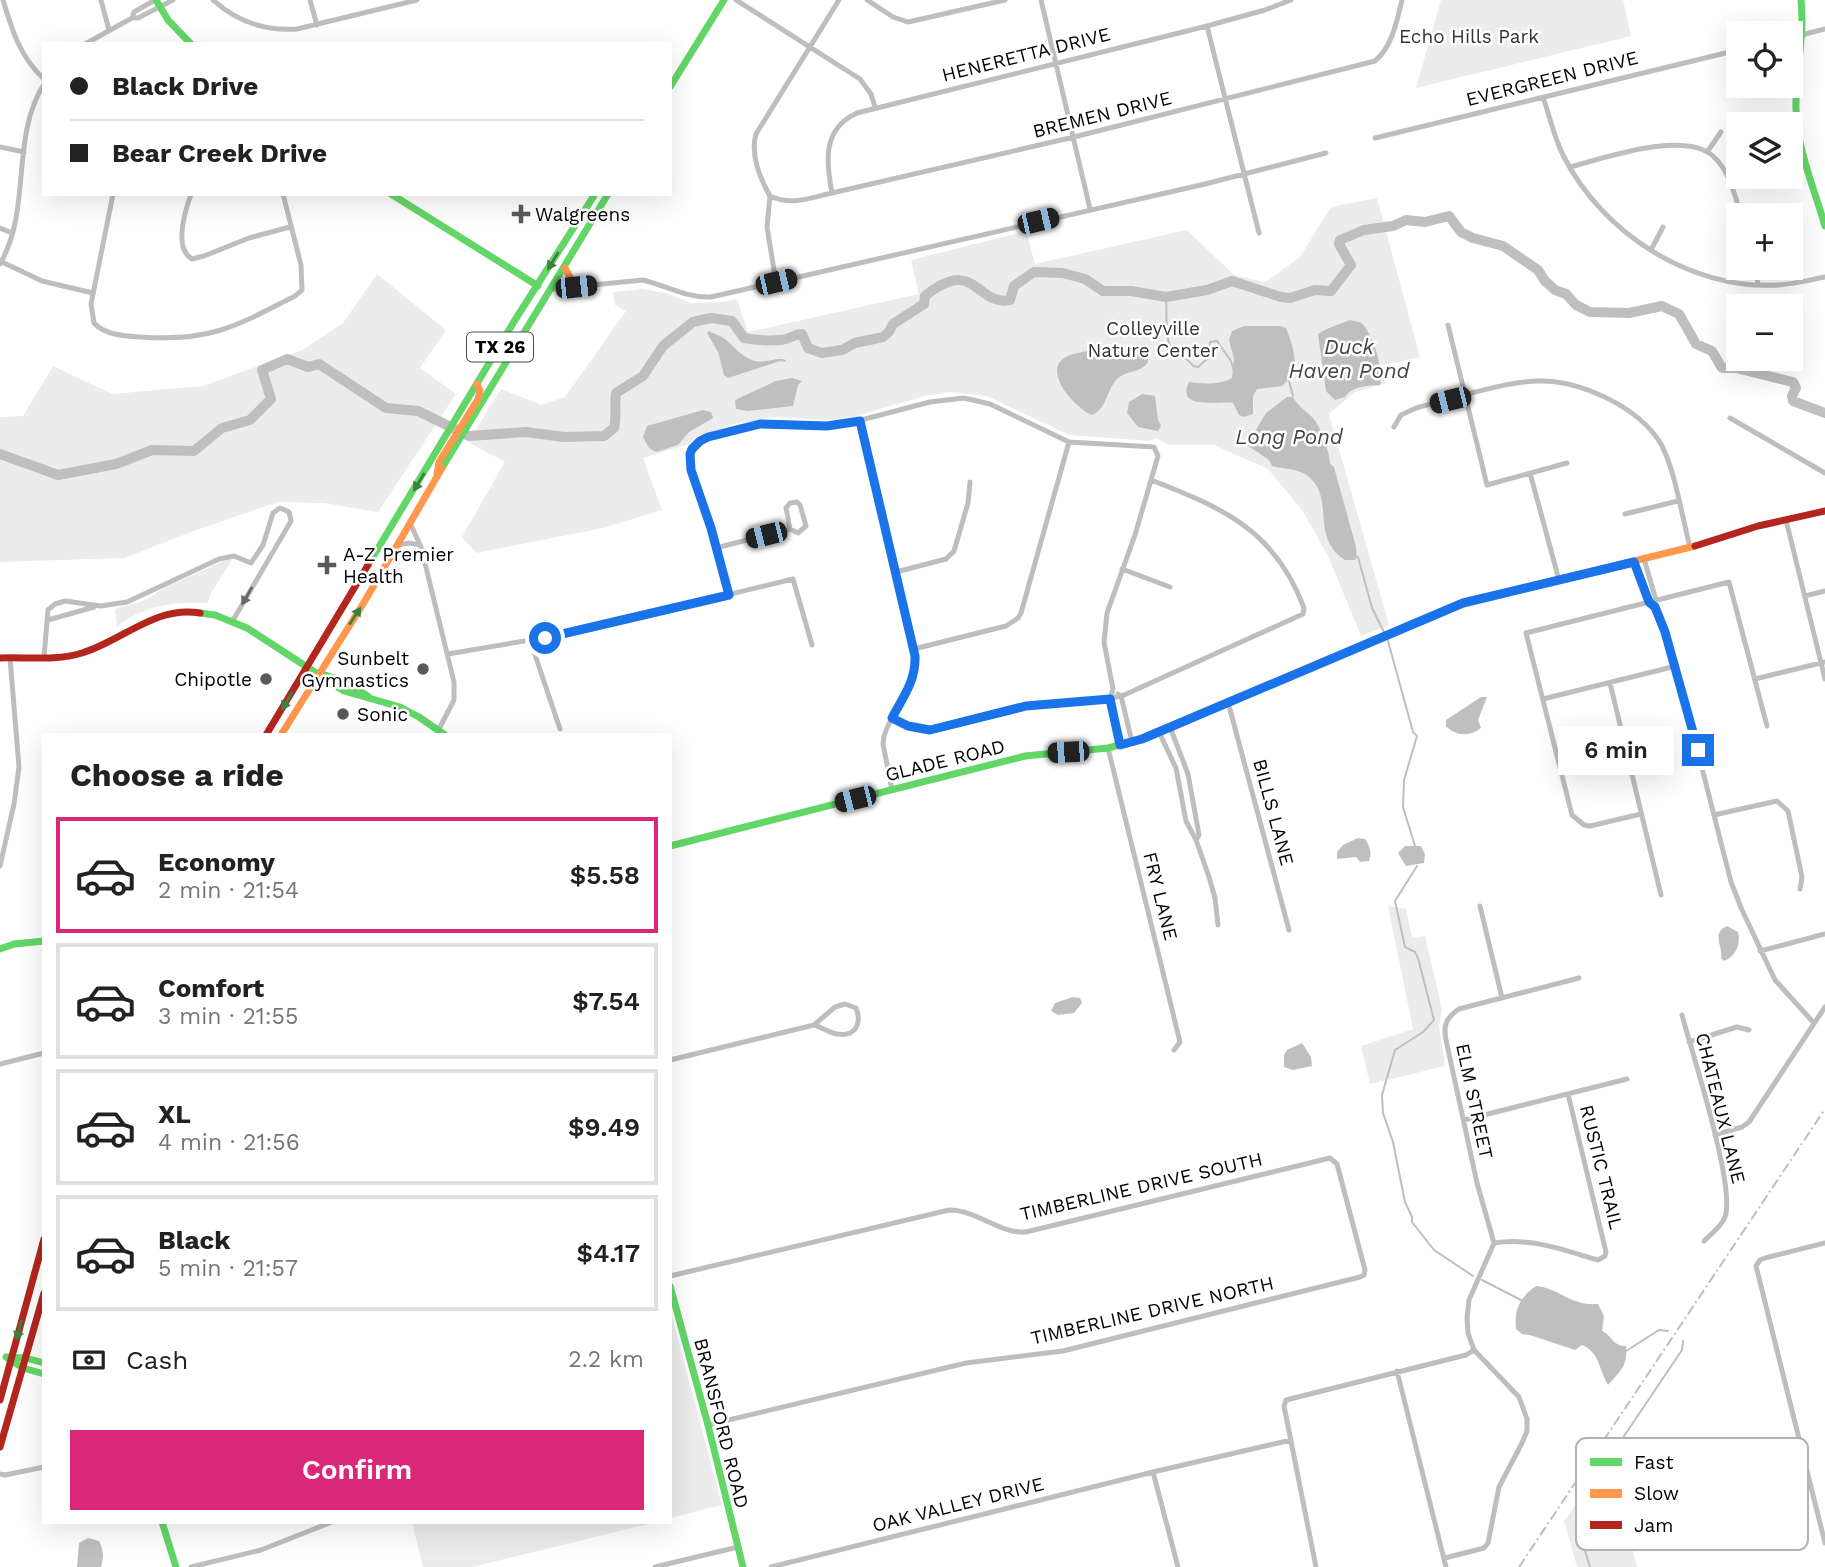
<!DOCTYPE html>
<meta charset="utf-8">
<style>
:root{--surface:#fff;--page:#f2f2f2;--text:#222;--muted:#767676;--line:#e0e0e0;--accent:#db2777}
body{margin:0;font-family:"Work Sans",sans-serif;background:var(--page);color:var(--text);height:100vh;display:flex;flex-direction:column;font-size:26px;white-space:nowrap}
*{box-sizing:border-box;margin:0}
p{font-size:23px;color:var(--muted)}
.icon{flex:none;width:38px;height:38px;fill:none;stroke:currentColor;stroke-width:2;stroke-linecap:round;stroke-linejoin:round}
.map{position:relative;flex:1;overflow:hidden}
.side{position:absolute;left:42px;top:733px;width:630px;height:791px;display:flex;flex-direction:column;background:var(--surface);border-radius:0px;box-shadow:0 7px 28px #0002}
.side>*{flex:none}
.top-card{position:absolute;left:42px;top:42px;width:630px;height:154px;border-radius:0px;box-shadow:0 7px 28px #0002;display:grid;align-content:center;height:154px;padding:0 28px;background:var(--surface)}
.buttons{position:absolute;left:1726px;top:21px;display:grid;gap:14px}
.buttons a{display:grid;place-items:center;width:77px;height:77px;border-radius:0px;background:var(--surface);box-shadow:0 7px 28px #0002;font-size:35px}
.end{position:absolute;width:32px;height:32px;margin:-16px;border:9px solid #1a73e8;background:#fff;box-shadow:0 0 0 4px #fff}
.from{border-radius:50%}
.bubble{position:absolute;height:49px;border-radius:0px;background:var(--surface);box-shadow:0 7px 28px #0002;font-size:23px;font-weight:600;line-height:49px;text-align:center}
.car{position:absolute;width:21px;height:42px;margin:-21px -10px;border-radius:9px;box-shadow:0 0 5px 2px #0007;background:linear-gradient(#222 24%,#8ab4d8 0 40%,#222 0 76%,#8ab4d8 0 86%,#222 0)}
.top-card b{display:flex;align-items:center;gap:24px;height:66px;font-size:26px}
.top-card b+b{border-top:2px solid var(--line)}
.top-card i{width:18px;height:18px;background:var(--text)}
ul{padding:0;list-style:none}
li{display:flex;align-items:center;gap:21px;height:116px;margin:0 14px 10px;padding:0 14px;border:4px solid var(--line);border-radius:0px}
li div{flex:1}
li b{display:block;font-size:26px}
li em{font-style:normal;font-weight:600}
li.selected{border-color:var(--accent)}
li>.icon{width:63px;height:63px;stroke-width:1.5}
h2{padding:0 28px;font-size:32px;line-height:84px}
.pay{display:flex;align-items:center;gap:18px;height:77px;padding:0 28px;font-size:26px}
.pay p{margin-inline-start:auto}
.action{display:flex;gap:14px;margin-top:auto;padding:14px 28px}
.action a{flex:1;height:80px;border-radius:0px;background:var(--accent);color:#fff;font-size:28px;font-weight:600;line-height:80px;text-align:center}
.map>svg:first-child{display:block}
.green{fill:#ececec}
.water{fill:#bfbfbf}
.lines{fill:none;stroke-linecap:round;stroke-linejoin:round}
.stream{stroke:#bfbfbf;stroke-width:2}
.river{stroke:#bfbfbf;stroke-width:10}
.street{stroke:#bebebe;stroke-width:5}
.fast{stroke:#63d668;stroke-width:7}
.slow{stroke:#ff974d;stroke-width:7}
.jam{stroke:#b3261e;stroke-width:7}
.rail{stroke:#bebebe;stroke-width:2;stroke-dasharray:10 3.5 2 3.5;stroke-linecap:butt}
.oneway{fill:#3b803e}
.oneway2{fill:#686868}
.route{stroke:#1a73e8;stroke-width:9}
.poi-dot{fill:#595959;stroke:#fff;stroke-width:2.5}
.labels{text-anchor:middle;stroke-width:5;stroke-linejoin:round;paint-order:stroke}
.shield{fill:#fff;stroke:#4c4c4c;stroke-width:2}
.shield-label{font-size:18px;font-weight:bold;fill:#000}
.park-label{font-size:19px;fill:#333;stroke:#fff}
.street-label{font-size:19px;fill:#000;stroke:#fff}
.poi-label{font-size:19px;fill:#000;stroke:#fff;text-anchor:start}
.water-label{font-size:21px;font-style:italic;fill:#444;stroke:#fff}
.key{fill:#fff;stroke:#b2b2b2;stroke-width:2}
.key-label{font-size:19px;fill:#000}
</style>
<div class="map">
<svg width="1825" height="1567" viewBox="0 0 1825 1567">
<rect width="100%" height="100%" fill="#fff"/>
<!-- green -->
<path class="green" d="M1441,0H1623L1631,36L1416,88Z
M1377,198L1420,357L1382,365L1386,383L1355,392L1329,414L1389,625L1361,636L1328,556L1302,510L1268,469L1214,445H1169L1156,438L1149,441L1069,435L987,396L951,392L925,396L852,417L829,420L775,417L735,424L699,435L689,444L643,458L662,510L603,528L476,553L462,537L505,462L468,442L501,389L541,405L565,397L626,311L615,305L613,292L643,289L665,293L691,303L722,302L737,299L748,332L919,294L911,260L1026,231L1035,264L1187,230L1234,275L1265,282L1300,257L1331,207Z
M377,274L446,330L420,368L456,394L378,512L324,503L278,502L199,529L124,558L0,562V417L23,416L53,366L112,394L203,386L302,350L343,323Z
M228,559L232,560L210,595L208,603C177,601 141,606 117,627L115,609L146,600L164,588Z
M1388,906L1406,909L1412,938L1425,936L1442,1009L1439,1026L1445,1066L1370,1084L1361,1046L1413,1029Z
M670,1309L722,1505L670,1518Z
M1610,1457L1637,1567H1577L1564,1521Z
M412,1523V1522L652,1523L472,1567H423Z"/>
<!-- water -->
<path class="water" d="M1350,320C1352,321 1358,321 1361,323C1372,330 1385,373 1380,385C1367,386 1352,386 1345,397L1335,400L1326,391L1318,334C1326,328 1338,325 1350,320Z
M1244,326H1280L1286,328C1294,349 1302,370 1282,386L1257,389L1253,396V414L1244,417L1239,415L1233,403C1220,400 1175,411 1189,382C1202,384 1221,385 1232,378L1234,359L1229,340L1232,331Z
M709,331C714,334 720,335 725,339C734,346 741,356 752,360C764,365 776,356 786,360L785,362L780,361L728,378L724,375L718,352L707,333Z
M1114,346L1136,348L1147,356L1148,362C1141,373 1128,370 1118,378C1106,389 1108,408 1092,415C1082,411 1070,399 1064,390C1039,348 1088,354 1114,346Z
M792,378L802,381L798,385L793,406L748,411L736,409L735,401L737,399L776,381Z
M1142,394L1155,396L1158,419L1161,426L1158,431L1138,427L1127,413L1129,402Z
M1287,397H1293C1298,406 1305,410 1312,417C1322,428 1329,450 1330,464L1334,467L1356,547L1357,557L1355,560H1345C1308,536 1338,496 1305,474C1294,468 1283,469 1272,466L1269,460L1247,445L1266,413Z
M703,410L711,412L713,418L689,432L678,445L656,452L649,448L643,437L647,426Z
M1481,697H1487L1478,720L1481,728C1470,737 1455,736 1446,726V720Z
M1358,838L1365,839C1370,846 1372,852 1369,861L1360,862L1356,857L1337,859V852L1343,845Z
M1405,846H1421L1425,854L1424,863L1406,866L1398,853Z
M1727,926L1738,932C1741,944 1736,956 1724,961L1721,958C1723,946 1711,933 1727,926Z
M1073,997L1080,998L1082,1003L1074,1013L1058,1015L1051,1011L1055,1003Z
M1302,1043L1311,1057L1312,1066L1293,1070L1284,1067V1055L1287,1050Z
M1536,1286C1560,1288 1569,1306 1598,1304L1604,1316L1602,1331C1612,1335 1612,1346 1626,1346C1628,1367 1620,1371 1608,1385C1600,1372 1599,1351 1582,1345L1575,1350L1530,1335L1522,1334L1516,1329C1514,1309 1520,1297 1536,1286Z
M88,1538L99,1541C104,1551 104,1557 101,1567H77L79,1543Z"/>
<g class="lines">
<!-- stream -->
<path class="stream" d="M1166,297C1167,309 1165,340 1171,348C1179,356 1186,356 1193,366L1198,367L1208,358L1210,342L1217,341L1231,361L1234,371
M1289,381L1293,396
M1358,557L1372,608L1384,632
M1388,641L1413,732L1417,736L1404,780L1403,807L1415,846
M1417,866L1395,901L1405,947L1415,952L1418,958L1434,1020L1423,1032L1395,1050L1382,1095L1383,1113L1393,1142L1405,1202L1412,1217V1222L1434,1250L1473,1276
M1482,1280L1521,1300
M1626,1351L1659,1330L1668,1331
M1589,1484L1614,1451L1682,1350L1683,1341
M1586,1489C1569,1517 1582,1538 1590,1567"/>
<!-- river -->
<path class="river" d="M0,454L58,475L116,464L152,450L194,451L222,428L250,420L271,399L262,370L287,359L308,367L319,364L386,408L418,411L469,436L526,432L564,437L604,436L614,428C617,416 614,405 616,393L643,376L663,346L693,322L711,318L732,321L744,338C755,340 769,341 780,340C788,340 794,334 802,334L808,348L822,353L842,350L855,343L883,337L889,332L893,324L924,304L925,296C976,255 976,307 1010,300L1014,286L1034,272L1063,273L1085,279L1103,291H1131L1166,297L1207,290L1232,281L1281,297L1290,298L1315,290L1331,291L1351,265L1339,244L1340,240L1364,230L1393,226L1406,220L1425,222L1449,216L1461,232L1473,238L1503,246L1538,270L1545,281L1555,290L1566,294L1576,305L1590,312L1629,313L1662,306L1679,314L1696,344L1712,351L1722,368H1736L1793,382L1796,388L1792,396L1793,401L1825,413"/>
<!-- street -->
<path class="street" d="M3,0C12,30 20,57 44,79
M101,0L109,30
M213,0C237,22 266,31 297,29L417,0
M310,0L317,25
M736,0L860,79L871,94L875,107
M867,0L893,17L908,22L1005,0
M1041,0L1090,209
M132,18L134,12L155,0
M1207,26L1259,233
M1790,38L1825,29
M85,44L132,18H138L173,0
M1543,97C1550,117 1554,138 1564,157C1603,233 1690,290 1778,285C1794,284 1809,280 1825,277
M1375,138L1738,50
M0,147L24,152
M1707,152L1721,132
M1570,167C1605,158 1684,130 1713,156C1729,170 1735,195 1741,215
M832,193C826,162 822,129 857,113L1207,26L1265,10L1291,0
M113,194L91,304L94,323C105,335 124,336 140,337C209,342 235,327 295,296L302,290L301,265L283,194
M191,194C185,211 173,248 192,259L204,256L249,238L290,227
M770,196C791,206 810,198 832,193L1074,137L1375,61C1392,47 1397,21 1402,0
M770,196C760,179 750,154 756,134L839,0
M770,196L767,227L776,282
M0,228L12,233
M1651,250L1663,227
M2,262L42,281L93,293
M0,264C32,209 10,138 44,84
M1755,268L1758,284
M552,289L643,280C667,286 686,298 711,297L1205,184L1326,153
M1448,325L1487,485L1567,463
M1730,418L1825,473
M860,421L915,656C916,687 893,708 884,736L883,744L892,790
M1394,427L1401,415L1416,408C1453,399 1498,383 1536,381C1579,379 1639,407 1661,444C1675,470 1682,517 1690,547
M1530,473L1559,580
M797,502L800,505L806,526L798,533L790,529L786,508L790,503Z
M1625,514L1678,501
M1786,520L1825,679
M410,523L421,547L454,682V700L439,729
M398,545L409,543L420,545
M716,548L790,529
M1644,559L1656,600
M1634,562C1648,597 1665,629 1676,666L1731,882L1742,910L1775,980L1813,1022
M1122,569L1170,587
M896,572L946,559L954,551L968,503L970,482
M729,595L711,528L691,470L690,454L692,449L708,437L760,424L842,425L930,402L964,398L990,404L1069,442L1154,447L1158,456L1135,535L1107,613L1104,642L1113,689L1110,699L1120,745
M1805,596L1825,591
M48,620L94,607
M530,640L560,729
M914,649L1006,626L1018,618L1021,613L1069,442
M448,654L560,635L793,579L812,645
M44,657L48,610L55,604L65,601L101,606L127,602L219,559L234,556L251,563L263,545L273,513L280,508L289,512L291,521L232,622
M1755,679L1825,662
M1610,683L1661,895
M1118,694L1121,696L1132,742
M1543,699L1676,666
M1228,702L1289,930
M892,718L908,727L930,730L1026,706L1100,701L1124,695L1303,614L1304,608C1275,530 1223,508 1151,480
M1170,727L1188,774L1199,835L1196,840
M1159,732L1176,768L1186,821L1196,840L1209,877L1215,898L1218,925
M1108,748L1180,1042L1174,1050
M1641,814L1590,826L1584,825L1572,815L1526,633L1729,582L1767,726
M1714,815L1777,801L1788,811L1802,877L1800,889
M0,866L14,804L19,767L10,658
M1480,906L1502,998
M1760,951L1825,934
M845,1004L856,1008C862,1023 856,1037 837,1034C829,1033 822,1027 814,1025L835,1007Z
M1682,1015C1692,1053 1736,1187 1725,1217C1722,1226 1711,1234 1704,1241
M1689,1042L1737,1027L1749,1030
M670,1060L814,1025
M0,1064L44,1053
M1464,1120L1627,1079
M1715,1135L1742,1127L1749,1122L1825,1007
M1494,1243L1477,1183L1446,1040C1443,1025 1446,1018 1459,1009L1579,978
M1825,1243L1765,1258L1760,1260L1756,1266L1825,1543
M670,1276L949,1210C977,1210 1000,1234 1026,1232L1330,1158L1337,1164L1365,1270L1364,1275L1360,1277L1063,1351L966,1363L708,1425
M1397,1371L1446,1567
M1153,1472L1178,1567
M0,1474L5,1475L44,1467
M1445,1558L1484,1548L1488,1543L1499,1487L1522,1443L1527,1431V1419L1519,1397L1474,1350L1468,1333L1467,1318L1469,1300L1494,1243C1531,1237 1563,1250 1598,1260L1605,1256L1606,1252L1568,1094
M191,1567L261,1550L332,1522
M655,1567L738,1547
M771,1567L1153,1472L1291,1440
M1316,1567L1284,1406L1286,1400L1466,1355L1474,1350"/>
<!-- fast -->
<path class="fast" d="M156,0L168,20L191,44
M1801,0C1805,37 1795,72 1796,109C1797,149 1814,188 1825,226
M670,87L724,0
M391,194L538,286
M442,468L608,194
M368,565L515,320L595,194
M200,613L215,615L247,628L344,691L400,707L419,717L445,735
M319,673L346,682L369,697
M670,846L1025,756L1108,748L1142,739L1269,685
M0,949L14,944L44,941
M670,1286L708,1425L743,1567
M6,1357L23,1368L44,1374
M7,1357L26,1358L44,1363
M162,1522L176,1567"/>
<!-- slow -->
<path class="slow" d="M565,268L575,287
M437,474L439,462L478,399L480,391L477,384
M1269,685L1463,603L1695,546
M281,735L363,604L442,468"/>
<!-- jam -->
<path class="jam" d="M1695,546L1758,526L1825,511
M0,658C27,657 56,661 82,653C122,641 156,605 200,613
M266,735L368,565
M0,1400L44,1239
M0,1447L44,1293"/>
<!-- rail -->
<path class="rail" d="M1519,1567L1825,1109"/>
</g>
<!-- one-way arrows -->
<defs><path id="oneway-solid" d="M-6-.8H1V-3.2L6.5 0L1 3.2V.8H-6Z" transform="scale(1.75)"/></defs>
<g class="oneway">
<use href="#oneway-solid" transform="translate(553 261) rotate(121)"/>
<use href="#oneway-solid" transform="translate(419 482) rotate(121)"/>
<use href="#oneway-solid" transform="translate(355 616) rotate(-57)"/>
<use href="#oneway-solid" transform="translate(287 701) rotate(121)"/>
<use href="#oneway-solid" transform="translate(19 1330) rotate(105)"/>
</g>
<use class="oneway2" href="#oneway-solid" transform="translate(247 596) rotate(120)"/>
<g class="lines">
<!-- route -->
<path class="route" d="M545,638L729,595L711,528L691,470L690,454L692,449L700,441L708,437L760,424L827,426L860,421L915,656C916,681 903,697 892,718L908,726L930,730L1026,706L1110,699L1120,745L1142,739L1463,603L1634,562L1649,602L1655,607L1665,632L1698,750"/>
</g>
<!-- markers -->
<g class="poi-dot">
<path d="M517.5 203.5h7v7h7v7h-7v7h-7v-7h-7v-7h7z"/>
<path d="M323.5 554.5h7v7h7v7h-7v7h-7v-7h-7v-7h7z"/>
<circle cx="423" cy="669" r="7"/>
<circle cx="266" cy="679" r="7"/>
<circle cx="343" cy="714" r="7"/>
</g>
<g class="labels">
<!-- shield labels -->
<rect class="shield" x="467" y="332.5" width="66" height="29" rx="5"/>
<g class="shield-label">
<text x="500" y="353">TX 26</text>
</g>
<!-- park labels -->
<g class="park-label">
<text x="1469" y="43">Echo Hills Park</text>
<text x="1153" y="335">Colleyville<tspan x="1153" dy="22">Nature Center</tspan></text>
</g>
<!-- street labels -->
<g class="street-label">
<text transform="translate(1026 54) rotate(-14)" y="7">HENERETTA DRIVE</text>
<text transform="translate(1552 78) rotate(-14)" y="7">EVERGREEN DRIVE</text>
<text transform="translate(1102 114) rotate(-14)" y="7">BREMEN DRIVE</text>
<text transform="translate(945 760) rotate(-14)" y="7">GLADE ROAD</text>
<text transform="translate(1274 812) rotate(75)" y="7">BILLS LANE</text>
<text transform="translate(1161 896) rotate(76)" y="7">FRY LANE</text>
<text transform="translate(1475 1101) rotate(78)" y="7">ELM STREET</text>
<text transform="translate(1721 1108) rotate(76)" y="7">CHATEAUX LANE</text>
<text transform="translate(1602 1167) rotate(76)" y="7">RUSTIC TRAIL</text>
<text transform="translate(1141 1186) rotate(-13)" y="7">TIMBERLINE DRIVE SOUTH</text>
<text transform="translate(1152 1310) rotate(-13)" y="7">TIMBERLINE DRIVE NORTH</text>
<text transform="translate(722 1423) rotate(76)" y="7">BRANSFORD ROAD</text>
<text transform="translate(958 1504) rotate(-14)" y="7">OAK VALLEY DRIVE</text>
</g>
<!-- poi labels -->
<g class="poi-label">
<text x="535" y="221">Walgreens</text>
<text x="343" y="561">A-Z Premier<tspan x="343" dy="22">Health</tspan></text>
<text x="409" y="665" text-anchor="end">Sunbelt<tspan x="409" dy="22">Gymnastics</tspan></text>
<text x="252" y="686" text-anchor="end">Chipotle</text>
<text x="357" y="721">Sonic</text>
</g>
<!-- water labels -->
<g class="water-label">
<text x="1349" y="354">Duck<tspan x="1349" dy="24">Haven Pond</tspan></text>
<text x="1289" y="444">Long Pond</text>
</g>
</g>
<!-- legend -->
<rect x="1576" y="1438" width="232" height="112" rx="10" class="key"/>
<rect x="1590" y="1458" width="32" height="8" fill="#63d668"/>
<rect x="1590" y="1489" width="32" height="9" fill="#ff974d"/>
<rect x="1590" y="1521" width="32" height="8" fill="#b3261e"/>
<g class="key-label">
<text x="1634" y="1469">Fast</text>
<text x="1634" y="1500">Slow</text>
<text x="1634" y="1532">Jam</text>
</g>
</svg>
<div class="buttons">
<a><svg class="icon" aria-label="locate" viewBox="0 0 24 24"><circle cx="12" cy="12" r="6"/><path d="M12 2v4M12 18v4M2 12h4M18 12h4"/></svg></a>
<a><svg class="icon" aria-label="layers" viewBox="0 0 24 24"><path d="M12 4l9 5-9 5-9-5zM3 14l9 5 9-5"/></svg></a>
<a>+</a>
<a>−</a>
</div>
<i class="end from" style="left:545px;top:638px"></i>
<i class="end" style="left:1698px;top:750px"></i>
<div class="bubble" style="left:1558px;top:726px;width:116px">6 min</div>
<i class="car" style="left:1038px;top:221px;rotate:77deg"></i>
<i class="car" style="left:776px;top:282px;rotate:77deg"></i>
<i class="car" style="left:576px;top:287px;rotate:84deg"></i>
<i class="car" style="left:1450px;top:400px;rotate:256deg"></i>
<i class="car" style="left:766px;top:535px;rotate:256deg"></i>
<i class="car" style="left:1068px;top:752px;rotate:267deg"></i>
<i class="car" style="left:855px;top:799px;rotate:256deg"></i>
<div class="top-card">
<b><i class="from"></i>Black Drive</b>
<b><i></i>Bear Creek Drive</b>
</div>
<section class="side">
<h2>Choose a ride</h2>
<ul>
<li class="selected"><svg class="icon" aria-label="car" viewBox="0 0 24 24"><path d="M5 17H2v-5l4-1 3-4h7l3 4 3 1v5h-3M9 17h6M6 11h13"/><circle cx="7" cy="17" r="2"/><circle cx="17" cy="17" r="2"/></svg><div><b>Economy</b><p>2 min · 21:54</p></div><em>$5.58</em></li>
<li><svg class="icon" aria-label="car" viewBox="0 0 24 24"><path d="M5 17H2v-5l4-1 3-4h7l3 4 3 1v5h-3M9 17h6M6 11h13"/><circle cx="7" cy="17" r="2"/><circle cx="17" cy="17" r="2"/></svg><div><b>Comfort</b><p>3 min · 21:55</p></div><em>$7.54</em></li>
<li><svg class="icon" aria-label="car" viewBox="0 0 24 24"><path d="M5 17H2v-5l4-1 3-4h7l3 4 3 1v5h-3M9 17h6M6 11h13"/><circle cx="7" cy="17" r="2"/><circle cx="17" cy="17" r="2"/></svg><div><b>XL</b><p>4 min · 21:56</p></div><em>$9.49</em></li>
<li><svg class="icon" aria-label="car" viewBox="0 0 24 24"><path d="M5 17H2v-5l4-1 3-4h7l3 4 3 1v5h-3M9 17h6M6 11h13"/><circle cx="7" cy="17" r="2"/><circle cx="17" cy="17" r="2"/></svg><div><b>Black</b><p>5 min · 21:57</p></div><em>$4.17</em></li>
</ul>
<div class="pay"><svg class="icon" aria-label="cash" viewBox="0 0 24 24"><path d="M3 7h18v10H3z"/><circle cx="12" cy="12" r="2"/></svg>Cash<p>2.2 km</p></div>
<div class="action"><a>Confirm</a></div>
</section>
</div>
